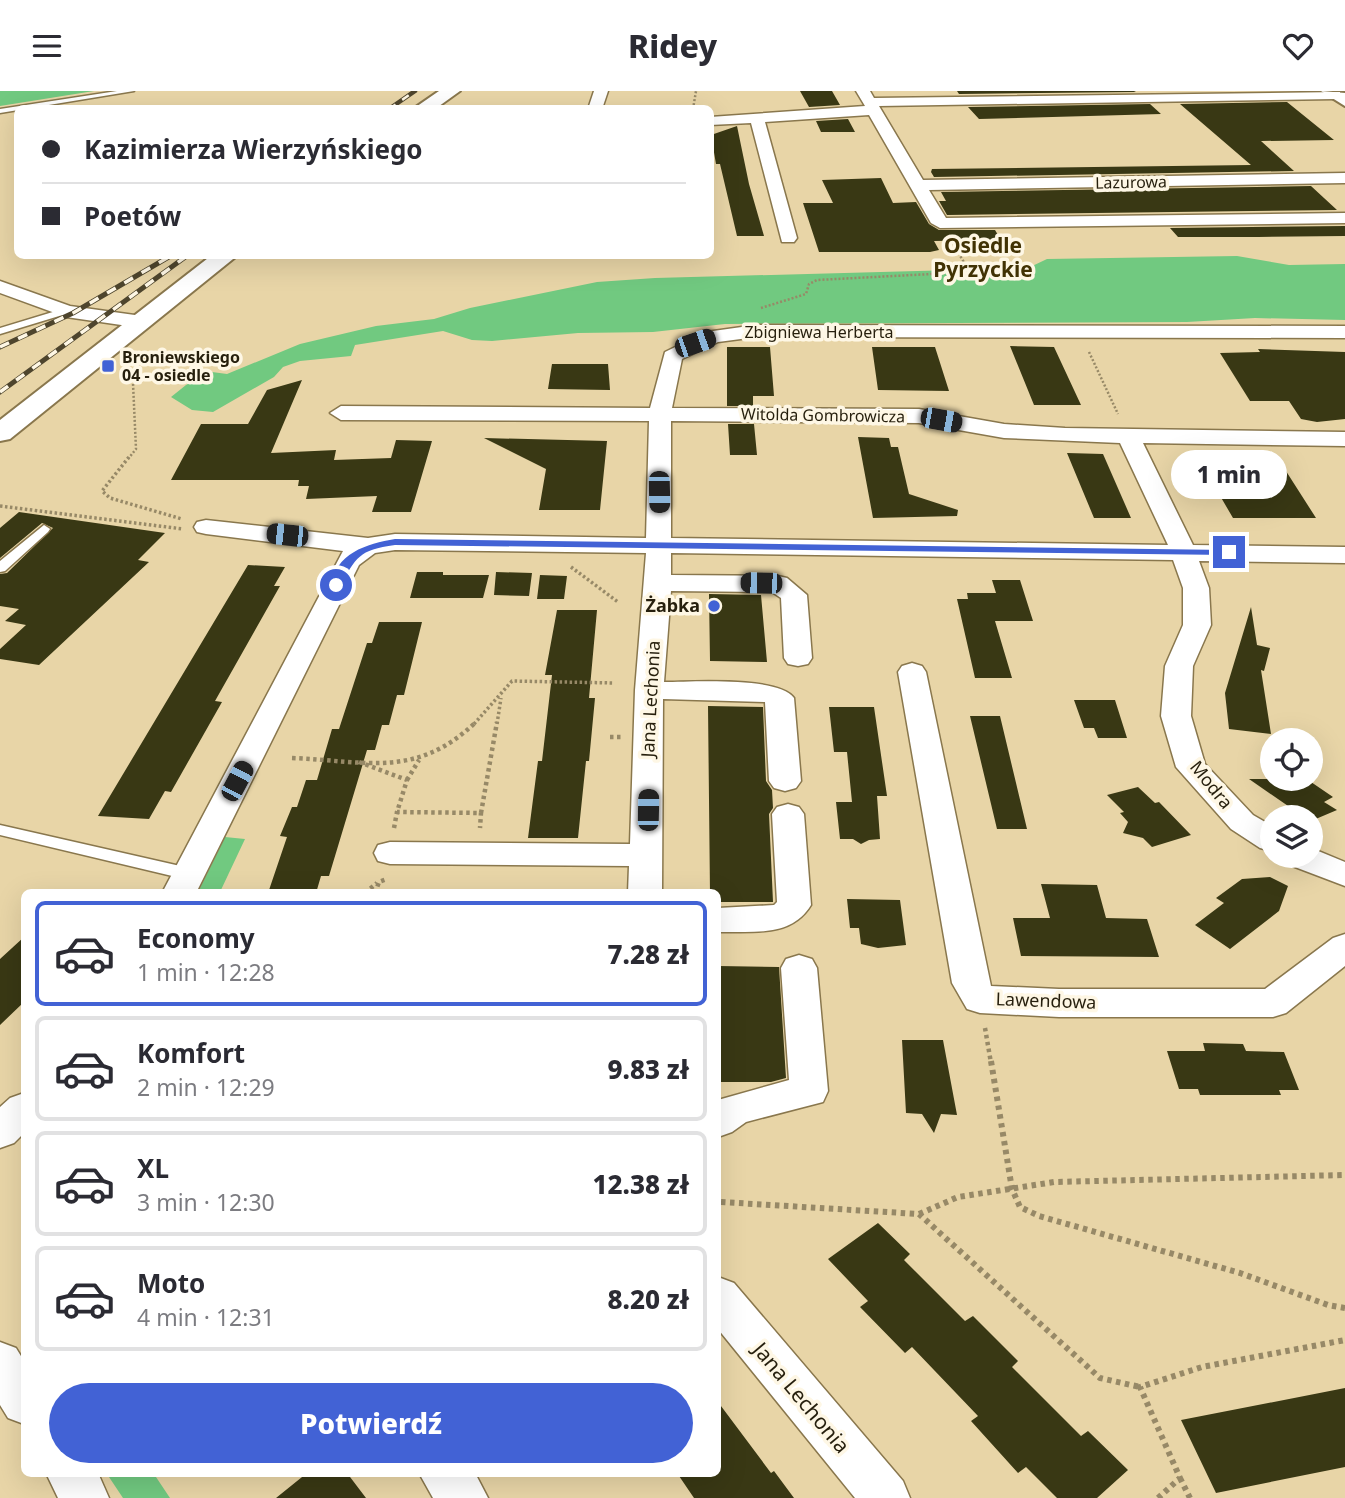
<!DOCTYPE html>
<html lang="pl">
<meta charset="utf-8">
<style>
:root{--surface:#fff;--page:#f2f2f3;--text:#2b2b33;--muted:#7c7c81;--line:#e1e1e2;--accent:#4262d5}
body{margin:0;font-family:"Noto Sans",sans-serif;background:var(--page);color:var(--text);height:100vh;display:flex;flex-direction:column;font-size:26px;white-space:nowrap}
*{box-sizing:border-box;margin:0}
p{font-size:23px;color:var(--muted)}
.icon{flex:none;width:38px;height:38px;fill:none;stroke:currentColor;stroke-width:2;stroke-linecap:round;stroke-linejoin:round}
.map{position:relative;flex:1;overflow:hidden}
.side{position:absolute;left:21px;top:798px;width:700px;height:588px;display:flex;flex-direction:column;background:var(--surface);border-radius:10px;box-shadow:0 7px 28px #0002}
.side>*{flex:none}
.guide{position:absolute;left:14px;top:14px;width:700px;height:154px;border-radius:10px;box-shadow:0 7px 28px #0002;display:grid;align-content:center;height:154px;padding:0 28px;background:var(--surface)}
.tools{position:absolute;left:1260px;top:637px;display:grid;gap:14px}
.tools a{display:grid;place-items:center;width:63px;height:63px;border-radius:50%;background:var(--surface);box-shadow:0 7px 28px #0002;font-size:35px}
.end{position:absolute;width:32px;height:32px;margin:-16px;border:9px solid #4262d5;background:#fff;box-shadow:0 0 0 4px #fff}
.from{border-radius:50%}
.bubble{position:absolute;height:49px;border-radius:24px;background:var(--surface);box-shadow:0 7px 28px #0002;font-size:23px;font-weight:800;line-height:49px;text-align:center}
.car{position:absolute;width:21px;height:42px;margin:-21px -10px;border-radius:9px;box-shadow:0 0 5px 2px #0007;background:linear-gradient(#222 24%,#8ab4d8 0 40%,#222 0 76%,#8ab4d8 0 86%,#222 0)}
.guide b{display:flex;align-items:center;gap:24px;height:66px;font-size:26px}
.guide b+b{border-top:2px solid var(--line)}
.guide i{width:18px;height:18px;background:var(--text)}
ul{padding:12px 0 0;list-style:none}
li{display:flex;align-items:center;gap:21px;height:105px;margin:0 14px 10px;padding:0 14px;border:4px solid var(--line);border-radius:10px}
li div{flex:1}
li b{display:block;font-size:26px}
li em{font-style:normal;font-weight:800}
li.active{border-color:var(--accent)}
li>.icon{width:63px;height:63px;stroke-width:1.5}
.cta{display:flex;gap:14px;margin-top:auto;padding:14px 28px}
.cta a{flex:1;height:80px;border-radius:42px;background:var(--accent);color:#fff;font-size:28px;font-weight:800;line-height:80px;text-align:center}
header{display:flex;justify-content:space-between;align-items:center;height:91px;padding:0 28px;background:var(--surface);font-size:32px;font-weight:800}
.map>svg:first-child{display:block}
.green{fill:#71c980}
.building{fill:#393814}
.lines{fill:none;stroke-linecap:round;stroke-linejoin:round}
.lane-casing{stroke:#89774d;stroke-width:3}
.street-casing{stroke:#89774d;stroke-width:3}
.secondary-casing{stroke:#89774d;stroke-width:4}
.path-far3{stroke:#978967;stroke-width:2.5;stroke-dasharray:2 2;stroke-linecap:butt}
.path-far2{stroke:#978967;stroke-width:3.5;stroke-dasharray:2.5 2.5;stroke-linecap:butt}
.path-far1{stroke:#978967;stroke-width:4.5;stroke-dasharray:3.5 3.5;stroke-linecap:butt}
.path{stroke:#978967;stroke-width:6;stroke-dasharray:4.5 4.5;stroke-linecap:butt}
.lane{fill:#fff;fill-rule:evenodd}
.street{fill:#fff;fill-rule:evenodd}
.secondary{fill:#fff;fill-rule:evenodd}
.rail-far1-casing{stroke:#4e452d;stroke-width:4.5}
.rail-casing{stroke:#4e452d;stroke-width:5}
.rail-far1{stroke:#fef7e5;stroke-width:2.5;stroke-dasharray:8;stroke-linecap:butt}
.rail{stroke:#fef7e5;stroke-width:3.5;stroke-dasharray:10;stroke-linecap:butt}
.route{fill:#4262d5}
.poi-dot{fill:#4262d5;stroke:#fef7e5;stroke-width:2.5}
.labels{text-anchor:middle;stroke-width:7;stroke-linejoin:round;paint-order:stroke}
.far-street-label{font-size:16px;fill:#261f0d;stroke:#fef7e5}
.far-poi-label{font-size:16px;font-weight:bold;fill:#261f0d;stroke:#fef7e5;text-anchor:start}
.poi-label{font-size:18px;font-weight:bold;fill:#261f0d;stroke:#fef7e5;text-anchor:end}
.street-label{font-size:18px;fill:#261f0d;stroke:#fef7e5}
.far-district-label{font-size:21px;font-weight:bold;fill:#413204;stroke:#fef7e5}
.near-street-label{font-size:21px;fill:#261f0d;stroke:#fef7e5}
</style>
<header><svg class="icon" aria-label="menu" viewBox="0 0 24 24"><path d="M4 6h16M4 12h16M4 18h16"/></svg>Ridey<svg class="icon" aria-label="heart" viewBox="0 0 24 24"><path d="M12 20l-8-8c-3-5 5-10 8-4 3-6 11-1 8 4z"/></svg></header>
<div class="map">
<svg width="1345" height="1407" viewBox="0 0 1345 1407">
<rect width="100%" height="100%" fill="#e8d5a7"/>
<!-- green -->
<path class="green" d="M0,0H94L0,15Z
M1237,165L1289,174L1345,173V229L1255,227L1187,231L725,233L653,241L578,242L492,250L472,249L443,240L355,254L351,265L300,270L283,276L274,286L213,321L192,319L171,306L186,294L212,281L227,283L300,253L376,235L434,228L470,217L597,191L655,187L1028,177L1047,168Z
M225,746L245,748L220,801H198Z
M107,1383H154L170,1407H123Z"/>
<!-- building -->
<path class="building" d="M800,0H832L840,14L809,16Z
M957,0H1134L1136,1L959,3Z
M1287,11L1334,49L1261,50L1294,80L934,86L931,81L932,78L1251,74L1180,13Z
M1150,13L1161,23L979,28L968,16Z
M848,28L855,41H821L816,30Z
M737,35L749,93L764,145H737L720,73H716L711,44Z
M881,87L893,112L916,111L929,133L939,139H995L1001,149L934,150L939,159L930,161H819L803,112H833L822,89Z
M1311,95L1337,119L947,124L939,110H946L941,101Z
M1345,135V145L1258,146H1178L1170,137Z
M1010,255L1054,256L1081,314H1034Z
M727,256H770L774,305H753V315H727Z
M872,256H935L949,300L878,299Z
M1258,258L1345,261V328L1317,331L1301,328L1289,310H1250L1220,262L1260,261Z
M552,273H608L610,299L548,298Z
M302,289L271,362L336,359L334,369L391,367L396,349L432,350L411,421H372L377,405L306,408L309,395H298L299,389H171L201,333H248L267,299Z
M728,333H754L757,364H730Z
M858,346L889,347L891,356H898L909,403L958,419L957,425L873,427Z
M484,347L607,350L600,419H539L546,378Z
M1067,362L1103,363L1131,427H1094Z
M1223,365L1277,366L1316,427H1233L1219,403H1244Z
M19,421L165,442L138,469L149,471L39,574L0,568V558L26,534L5,530L19,518L0,515V483L7,482L53,437L42,432L0,467V437Z
M248,474L285,476L274,495H280L215,610L222,611L171,701L165,700L149,728L98,725Z
M417,481H443V484H489L483,507H410Z
M496,481L532,482L529,505L494,504Z
M540,484L567,485L564,508H537Z
M992,489H1020L1033,530H995L1012,587H975L957,508H968L967,502H996Z
M709,503L761,504L767,571L710,570Z
M1251,516L1257,554L1270,557L1264,580L1261,579L1271,643L1229,638L1225,602Z
M557,519H597L589,607H595L589,670H586L578,747H528L538,670H542L552,584H545Z
M379,531H422L404,604H397L389,634H382L375,659H367L329,785H321L316,802H268L287,746L280,745L292,716H297L306,689H317L332,638H339L367,552H372Z
M1074,609H1115L1127,647H1098L1094,637H1084Z
M708,615L763,616L766,690L772,699L773,717L769,723L773,811H718V802H710Z
M829,616H874L887,705H877L880,748L869,749L861,753L853,748H840L836,711H852L847,661H834Z
M970,625H1000L1027,738H997Z
M1249,688H1298L1307,693L1311,691L1333,706L1324,711L1337,719L1311,730V726H1304Z
M1138,696L1155,712L1159,711L1191,744L1152,756L1143,747L1123,742L1128,731L1120,722L1124,721L1107,704Z
M1270,786L1288,795L1279,820L1230,858L1195,834L1224,812L1216,807L1242,788Z
M1041,793L1097,794L1106,827L1147,828L1159,866L1021,865L1013,827H1050Z
M847,808L900,809L906,854L878,857L861,853L859,837H850Z
M24,846V911L0,934V868Z
M718,875L779,876L786,987L771,991H718Z
M902,949H943L957,1024L941,1023L934,1042L922,1023L906,1022Z
M1203,952L1243,953L1246,960L1284,961L1299,999H1279L1281,1004H1200L1198,998H1179L1167,960H1205Z
M878,1132L910,1163L904,1169L965,1230L973,1225L1018,1270L1012,1276L1081,1345L1088,1340L1128,1379L1097,1407H1057L1026,1376L1018,1382L971,1330L978,1325L912,1256L905,1262L860,1216L868,1210L828,1168Z
M1345,1297V1376L1216,1402L1181,1329Z
M718,1311L771,1382L774,1380L794,1407H694L677,1382H718Z
M307,1382H347L366,1407H276Z"/>
<g class="lines">
<!-- lane casing -->
<g class="lane-casing">
<path id="lane" d="M117,0H134L0,22V18Z
M66,217L71,220L69,222L0,243V237Z
M44,434L50,438L48,441L5,480L0,481V470Z
M0,734L189,777L197,783L189,789L0,744Z"/>
</g>
<!-- street casing -->
<g class="street-casing">
<path id="street" d="M594,0H608L602,18H588Z
M856,0H870L874,7L1340,1V7L1335,8L879,15L923,89L1345,82V92L929,99L946,127L1345,122V132L940,137L931,132L869,24L765,31L797,147L794,151H782L751,32L710,34V26L865,15Z
M0,190L70,215L142,225L152,231L142,237L66,226L0,202Z
M756,234L1345,235V247L756,246L718,251L682,268L672,317L919,318L1004,333L1065,337L1345,341V355L1143,352L1193,454L1345,456V472L1199,470L1209,497L1211,534L1193,575L1191,625L1205,673L1253,724L1272,735V760L1260,757L1231,738L1176,676L1161,625L1165,575L1183,534V497L1173,469L671,462V484L778,485L787,487L807,504L812,567L808,573L798,575L788,573L784,567L781,507L772,501L671,500L664,591C692,591 778,585 794,607L801,690L796,697L785,700L774,697L769,690L765,611L663,608L662,802H628L629,775L390,773L378,770L374,762L378,754L390,751L630,753L635,599L646,462L395,459L375,462L359,474L196,802H162L343,460L206,443L197,441L194,436L197,431L206,429L368,447L395,443L646,447L649,330L341,329L330,322L341,315L650,317L665,261L706,241ZM671,330L919,332L1004,347L1120,352L1168,454L671,447Z
M912,572L922,575L926,581L991,895L1059,898H1265L1333,847L1345,843V875L1286,922L1273,926H1059L980,922L967,918L952,892L898,581L902,575Z
M788,713L799,716L804,723L811,814C791,847 753,840 718,841V817L774,814L777,811L772,723L777,716Z
M1311,757L1345,771V795L1287,773L1282,765H1311Z
M799,864L812,868L817,877L828,1000L823,1011L746,1031L732,1041L718,1046V1009L789,989L781,877L786,868Z
M24,1002V1042L14,1052L0,1057V1016L10,1007Z
M718,1186L734,1192L903,1390L910,1407H855L718,1238Z
M0,1251L16,1257L24,1270V1333L8,1327L0,1314Z
M46,1382H98L109,1407H58Z
M419,1382H475L488,1407H433Z"/>
</g>
<!-- secondary casing -->
<g class="secondary-casing">
<path id="secondary" d="M439,0H460L435,18H413Z
M1321,0L1345,2V15Z
M212,164H238L10,348L0,350V329Z"/>
</g>
<!-- path-far3 -->
<path class="path-far3" d="M693,18L696,0
M761,217L806,203L809,193L817,189L970,181L951,150
M1089,261L1118,323
M128,368L136,358L133,292L140,263"/>
<!-- path-far2 -->
<path class="path-far2" d="M129,366L102,400L110,407L182,428
M0,415L183,438
M571,476L618,511
M474,633L512,590L614,592
M497,633L501,607"/>
<!-- path-far1 -->
<path class="path-far1" d="M610,646H621
M292,667C367,670 416,688 476,631
M359,671L407,689L397,721L481,722L480,737
M407,689L419,669
M481,722L497,631
M394,737L397,721
M365,802L377,792
M375,802L379,791L387,788
M985,937L991,972"/>
<!-- path -->
<path class="path" d="M991,970L1012,1098L1020,1116L1039,1125L1240,1182L1328,1214L1345,1217
M721,1111L919,1123L1100,1287L1140,1296
M919,1123L958,1106L1054,1091L1345,1084
M1180,1387L1190,1407
M1158,1407L1180,1387L1140,1296L1202,1276L1345,1249"/>
<!-- lane -->
<use href="#lane" class="lane"/>
<!-- street -->
<use href="#street" class="street"/>
<!-- secondary -->
<use href="#secondary" class="secondary"/>
<!-- rail-far1 casing -->
<g class="rail-far1-casing">
<path id="rail-far1" d="M389,18L415,0"/>
</g>
<!-- rail casing -->
<g class="rail-casing">
<path id="rail" d="M0,256L73,222L172,164
M0,301L188,164"/>
</g>
<!-- rail-far1 -->
<use href="#rail-far1" class="rail-far1"/>
<!-- rail -->
<use href="#rail" class="rail"/>
</g>
<!-- route -->
<path class="route" d="M395,448L1229,459L1234,461L1229,464L395,454C358,459 357,466 339,496H332C334,462 367,453 395,448Z"/>
<!-- markers -->
<g class="poi-dot">
<rect x="101" y="268" width="14" height="14" rx="3.5"/>
<circle cx="714" cy="515" r="7"/>
</g>
<g class="labels">
<!-- far-street labels -->
<g class="far-street-label">
<text transform="translate(1131 91) rotate(-1)" y="6">Lazurowa</text>
<text x="819" y="247">Zbigniewa Herberta</text>
<text transform="translate(823 324) rotate(1)" y="6">Witolda Gombrowicza</text>
</g>
<!-- far-poi labels -->
<g class="far-poi-label">
<text x="122" y="272">Broniewskiego<tspan x="122" dy="18">04 - osiedle</tspan></text>
</g>
<!-- poi labels -->
<g class="poi-label">
<text x="700" y="521">Żabka</text>
</g>
<!-- street labels -->
<g class="street-label">
<text transform="translate(651 608) rotate(-87)" y="6">Jana Lechonia</text>
<text transform="translate(1211 694) rotate(51)" y="6">Modra</text>
<text transform="translate(1046 910) rotate(2)" y="6">Lawendowa</text>
</g>
<!-- far-district labels -->
<g class="far-district-label">
<text x="983" y="162">Osiedle<tspan x="983" dy="24">Pyrzyckie</tspan></text>
</g>
<!-- near-street labels -->
<g class="near-street-label">
<text transform="translate(801 1307) rotate(50)" y="7">Jana Lechonia</text>
</g>
</g>
</svg>
<div class="tools">
<a><svg class="icon" aria-label="locate" viewBox="0 0 24 24"><circle cx="12" cy="12" r="6"/><path d="M12 2v4M12 18v4M2 12h4M18 12h4"/></svg></a>
<a><svg class="icon" aria-label="layers" viewBox="0 0 24 24"><path d="M12 4l9 5-9 5-9-5zM3 14l9 5 9-5"/></svg></a>
</div>
<i class="end from" style="left:336px;top:494px"></i>
<i class="end" style="left:1229px;top:461px"></i>
<div class="bubble" style="left:1171px;top:359px;width:116px">1 min</div>
<i class="car" style="left:695px;top:252px;rotate:71deg"></i>
<i class="car" style="left:941px;top:329px;rotate:100deg"></i>
<i class="car" style="left:659px;top:401px;rotate:179deg"></i>
<i class="car" style="left:287px;top:444px;rotate:276deg"></i>
<i class="car" style="left:761px;top:492px;rotate:271deg"></i>
<i class="car" style="left:237px;top:690px;rotate:28deg"></i>
<i class="car" style="left:648px;top:719px;rotate:1deg"></i>
<div class="guide">
<b><i class="from"></i>Kazimierza Wierzyńskiego</b>
<b><i></i>Poetów</b>
</div>
<section class="side">
<ul>
<li class="active"><svg class="icon" aria-label="car" viewBox="0 0 24 24"><path d="M5 17H2v-5l4-1 3-4h7l3 4 3 1v5h-3M9 17h6M6 11h13"/><circle cx="7" cy="17" r="2"/><circle cx="17" cy="17" r="2"/></svg><div><b>Economy</b><p>1 min · 12:28</p></div><em>7.28 zł</em></li>
<li><svg class="icon" aria-label="car" viewBox="0 0 24 24"><path d="M5 17H2v-5l4-1 3-4h7l3 4 3 1v5h-3M9 17h6M6 11h13"/><circle cx="7" cy="17" r="2"/><circle cx="17" cy="17" r="2"/></svg><div><b>Komfort</b><p>2 min · 12:29</p></div><em>9.83 zł</em></li>
<li><svg class="icon" aria-label="car" viewBox="0 0 24 24"><path d="M5 17H2v-5l4-1 3-4h7l3 4 3 1v5h-3M9 17h6M6 11h13"/><circle cx="7" cy="17" r="2"/><circle cx="17" cy="17" r="2"/></svg><div><b>XL</b><p>3 min · 12:30</p></div><em>12.38 zł</em></li>
<li><svg class="icon" aria-label="car" viewBox="0 0 24 24"><path d="M5 17H2v-5l4-1 3-4h7l3 4 3 1v5h-3M9 17h6M6 11h13"/><circle cx="7" cy="17" r="2"/><circle cx="17" cy="17" r="2"/></svg><div><b>Moto</b><p>4 min · 12:31</p></div><em>8.20 zł</em></li>
</ul>
<div class="cta"><a>Potwierdź</a></div>
</section>
</div>
